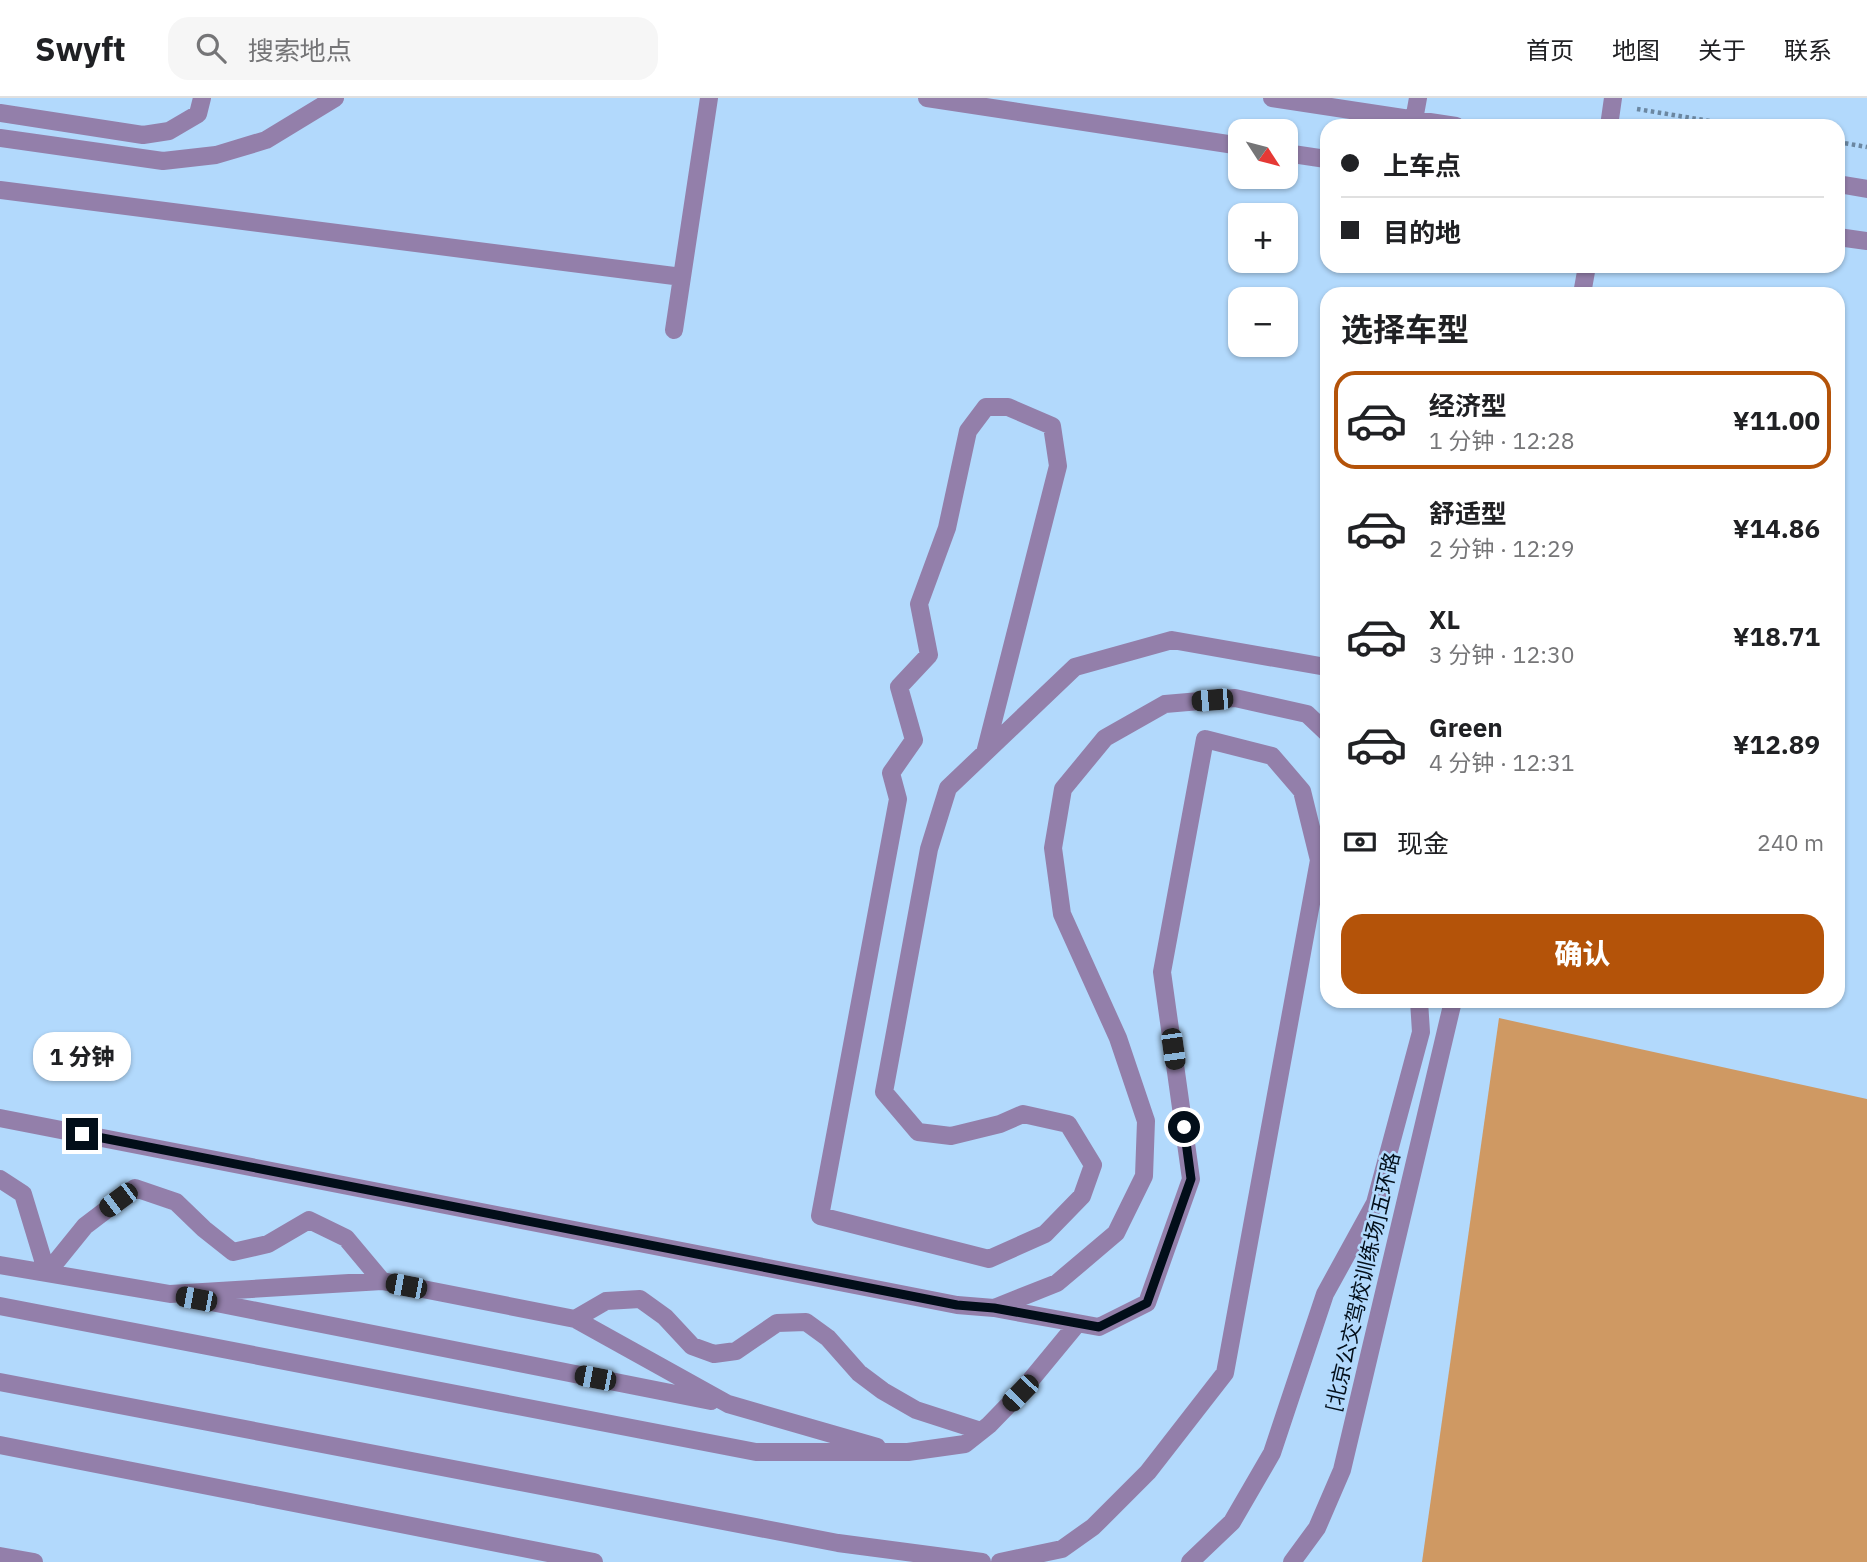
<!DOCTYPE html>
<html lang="zh">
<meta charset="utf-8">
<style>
:root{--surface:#fff;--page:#f6f6f6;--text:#202124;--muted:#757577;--line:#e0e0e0;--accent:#b45309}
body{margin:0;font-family:"IBM Plex Sans","Noto Sans SC",sans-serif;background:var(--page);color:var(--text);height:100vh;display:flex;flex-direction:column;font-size:26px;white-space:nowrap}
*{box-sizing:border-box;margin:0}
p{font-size:23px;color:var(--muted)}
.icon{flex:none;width:38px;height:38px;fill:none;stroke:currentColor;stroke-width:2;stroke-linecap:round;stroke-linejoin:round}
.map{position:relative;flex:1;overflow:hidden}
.drawer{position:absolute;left:1320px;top:189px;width:525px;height:721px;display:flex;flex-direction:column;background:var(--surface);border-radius:21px;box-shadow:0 2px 5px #0004}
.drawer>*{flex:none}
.banner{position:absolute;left:1320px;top:21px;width:525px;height:154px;border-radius:21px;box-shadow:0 2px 5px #0004;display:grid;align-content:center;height:154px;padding:0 21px;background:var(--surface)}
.needle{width:46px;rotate:126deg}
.tools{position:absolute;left:1228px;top:21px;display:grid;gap:14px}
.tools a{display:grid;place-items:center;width:70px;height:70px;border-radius:14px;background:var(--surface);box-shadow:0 2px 5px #0004;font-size:35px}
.end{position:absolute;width:32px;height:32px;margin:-16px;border:9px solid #020e19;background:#fff;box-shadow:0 0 0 4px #fff}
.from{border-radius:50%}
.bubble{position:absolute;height:49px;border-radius:21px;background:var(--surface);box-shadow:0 2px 5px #0004;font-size:23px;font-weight:800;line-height:49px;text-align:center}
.car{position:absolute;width:21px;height:42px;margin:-21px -10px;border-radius:9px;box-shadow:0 0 5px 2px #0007;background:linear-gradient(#222 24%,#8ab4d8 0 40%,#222 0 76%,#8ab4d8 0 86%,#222 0)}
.banner b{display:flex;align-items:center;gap:24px;height:66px;font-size:26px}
.banner b+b{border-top:2px solid var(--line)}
.banner i{width:18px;height:18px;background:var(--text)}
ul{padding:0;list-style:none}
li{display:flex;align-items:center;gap:21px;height:98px;margin:0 14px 10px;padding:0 7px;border:4px solid transparent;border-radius:21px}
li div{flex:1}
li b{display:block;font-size:26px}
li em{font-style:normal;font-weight:800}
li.on{border-color:var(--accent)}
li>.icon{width:63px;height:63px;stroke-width:1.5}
h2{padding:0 21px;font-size:32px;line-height:84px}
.pay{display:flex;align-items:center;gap:18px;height:77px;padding:0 21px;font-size:26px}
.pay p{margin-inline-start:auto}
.primary-button{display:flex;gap:14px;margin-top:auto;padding:14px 21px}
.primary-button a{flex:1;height:80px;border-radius:21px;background:var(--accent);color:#fff;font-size:28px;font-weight:800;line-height:80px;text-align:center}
header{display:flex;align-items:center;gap:42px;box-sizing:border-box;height:98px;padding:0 35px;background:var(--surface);border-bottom:2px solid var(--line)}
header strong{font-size:33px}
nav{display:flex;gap:38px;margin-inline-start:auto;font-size:24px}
.search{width:490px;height:63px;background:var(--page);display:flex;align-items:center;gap:18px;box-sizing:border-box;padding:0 24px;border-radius:21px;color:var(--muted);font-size:26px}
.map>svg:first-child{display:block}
.green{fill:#cf9963}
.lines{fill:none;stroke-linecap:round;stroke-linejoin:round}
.path{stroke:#6b87a1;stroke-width:4.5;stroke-dasharray:3.5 3.5;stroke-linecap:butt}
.minor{stroke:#937faa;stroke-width:18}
.route{stroke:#020e19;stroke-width:9}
.labels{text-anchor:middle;stroke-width:5;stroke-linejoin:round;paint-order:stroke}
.street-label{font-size:21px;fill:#020e19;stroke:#b2d9fc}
</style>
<header>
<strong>Swyft</strong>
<div class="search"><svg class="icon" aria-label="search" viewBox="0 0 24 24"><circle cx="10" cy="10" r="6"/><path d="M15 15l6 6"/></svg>搜索地点</div>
<nav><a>首页</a><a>地图</a><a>关于</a><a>联系</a></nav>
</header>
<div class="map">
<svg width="1867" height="1464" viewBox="0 0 1867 1464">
<rect width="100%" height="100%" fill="#b2d9fc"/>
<!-- green -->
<path class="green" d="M1499,920L1867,1001V1464H1422Z"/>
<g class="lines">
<!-- path -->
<path class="path" d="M1637,11L1740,28
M1838,44L1867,49"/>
<!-- minor -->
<path class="minor" d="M927,0L1241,48
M1272,0L1456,28
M0,15L143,37L169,33L198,16L202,0
M1414,22L1418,0
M1609,28L1613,0
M0,40L163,63L216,57L266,42L335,0
M1286,55L1326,61
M1838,86L1867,91
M0,92L682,179
M1838,139L1867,143
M1582,196L1587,168
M674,232L709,0
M985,655L1058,368L1052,328L1008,309H986L968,333L947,430L919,506L929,557L899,589L914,642L891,675L898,701L820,1118L989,1161L1045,1136L1082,1098L1093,1067L1068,1026L1023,1016L1000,1026L951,1038L918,1034L884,994L929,751L948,690L1075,569L1172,542L1326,569
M0,1020L957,1207L994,1210L1099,1229L1147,1205L1191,1081L1162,874L1205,641L1272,658L1302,693L1319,762L1225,1275L1148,1374L1093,1429L1062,1451L1000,1464
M0,1081L23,1096L47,1175L85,1128L135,1090L176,1104L204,1131L233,1154L268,1146L309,1122L346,1140L382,1183
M0,1167L170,1196L382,1183L575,1221L728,1306L877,1349
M196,1201L711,1303
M0,1208L756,1354H908L965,1346L989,1327L1020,1295L1077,1226
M994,1210L1057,1185L1116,1135L1144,1078L1146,1023L1118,940L1062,816L1053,750L1063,691L1105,640L1165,606L1235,600L1307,616L1326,634
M575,1221L606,1203L640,1201L665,1219L692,1248L714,1256L736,1253L777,1225L806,1224L828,1240L859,1275L883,1293L916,1312L981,1333
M0,1284L838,1445L982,1464
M0,1347L594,1464
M0,1458L34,1464
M1190,1464L1232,1424L1272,1355L1325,1196L1375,1105L1421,934L1419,903
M1292,1464L1317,1430L1342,1372L1453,903"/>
</g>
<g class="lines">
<!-- route -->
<path class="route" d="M82,1036L957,1207L994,1210L1099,1229L1147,1205L1191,1081L1184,1029"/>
</g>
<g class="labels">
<!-- street labels -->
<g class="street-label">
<text transform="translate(1363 1184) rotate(-77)" y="7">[北京公交驾校训练场]五环路</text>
</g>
</g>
</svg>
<div class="tools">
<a><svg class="needle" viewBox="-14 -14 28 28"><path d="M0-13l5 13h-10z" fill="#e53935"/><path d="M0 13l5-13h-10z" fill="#757577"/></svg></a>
<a>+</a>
<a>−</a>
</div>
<i class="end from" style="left:1184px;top:1029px"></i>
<i class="end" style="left:82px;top:1036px"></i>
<div class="bubble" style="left:33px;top:934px;width:98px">1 分钟</div>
<i class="car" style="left:1212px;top:602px;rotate:265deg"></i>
<i class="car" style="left:1173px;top:951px;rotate:172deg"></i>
<i class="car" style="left:118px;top:1102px;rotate:233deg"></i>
<i class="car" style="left:406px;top:1188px;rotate:281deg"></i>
<i class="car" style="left:196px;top:1201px;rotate:281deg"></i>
<i class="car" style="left:595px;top:1280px;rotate:281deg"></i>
<i class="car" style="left:1020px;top:1295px;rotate:224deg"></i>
<div class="banner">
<b><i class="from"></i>上车点</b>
<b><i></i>目的地</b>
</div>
<section class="drawer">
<h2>选择车型</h2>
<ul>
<li class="on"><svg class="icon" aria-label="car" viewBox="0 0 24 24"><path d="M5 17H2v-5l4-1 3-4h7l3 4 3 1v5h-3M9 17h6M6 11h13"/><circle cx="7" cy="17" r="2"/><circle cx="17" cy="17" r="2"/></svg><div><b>经济型</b><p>1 分钟 · 12:28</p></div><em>¥11.00</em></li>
<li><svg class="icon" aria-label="car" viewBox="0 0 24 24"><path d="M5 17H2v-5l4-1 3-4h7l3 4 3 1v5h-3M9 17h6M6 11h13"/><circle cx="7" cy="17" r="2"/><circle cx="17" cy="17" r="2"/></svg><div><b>舒适型</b><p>2 分钟 · 12:29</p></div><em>¥14.86</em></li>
<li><svg class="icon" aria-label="car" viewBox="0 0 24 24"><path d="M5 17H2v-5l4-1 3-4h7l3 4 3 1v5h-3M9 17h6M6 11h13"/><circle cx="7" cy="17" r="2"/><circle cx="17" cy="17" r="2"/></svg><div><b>XL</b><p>3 分钟 · 12:30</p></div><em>¥18.71</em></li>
<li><svg class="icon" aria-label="car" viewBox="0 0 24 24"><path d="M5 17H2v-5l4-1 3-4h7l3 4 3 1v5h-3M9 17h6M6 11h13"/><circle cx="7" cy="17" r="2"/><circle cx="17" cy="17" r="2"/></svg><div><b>Green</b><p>4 分钟 · 12:31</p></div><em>¥12.89</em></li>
</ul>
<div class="pay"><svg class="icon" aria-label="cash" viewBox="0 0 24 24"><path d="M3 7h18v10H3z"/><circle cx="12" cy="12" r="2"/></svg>现金<p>240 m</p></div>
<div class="primary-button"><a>确认</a></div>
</section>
</div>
